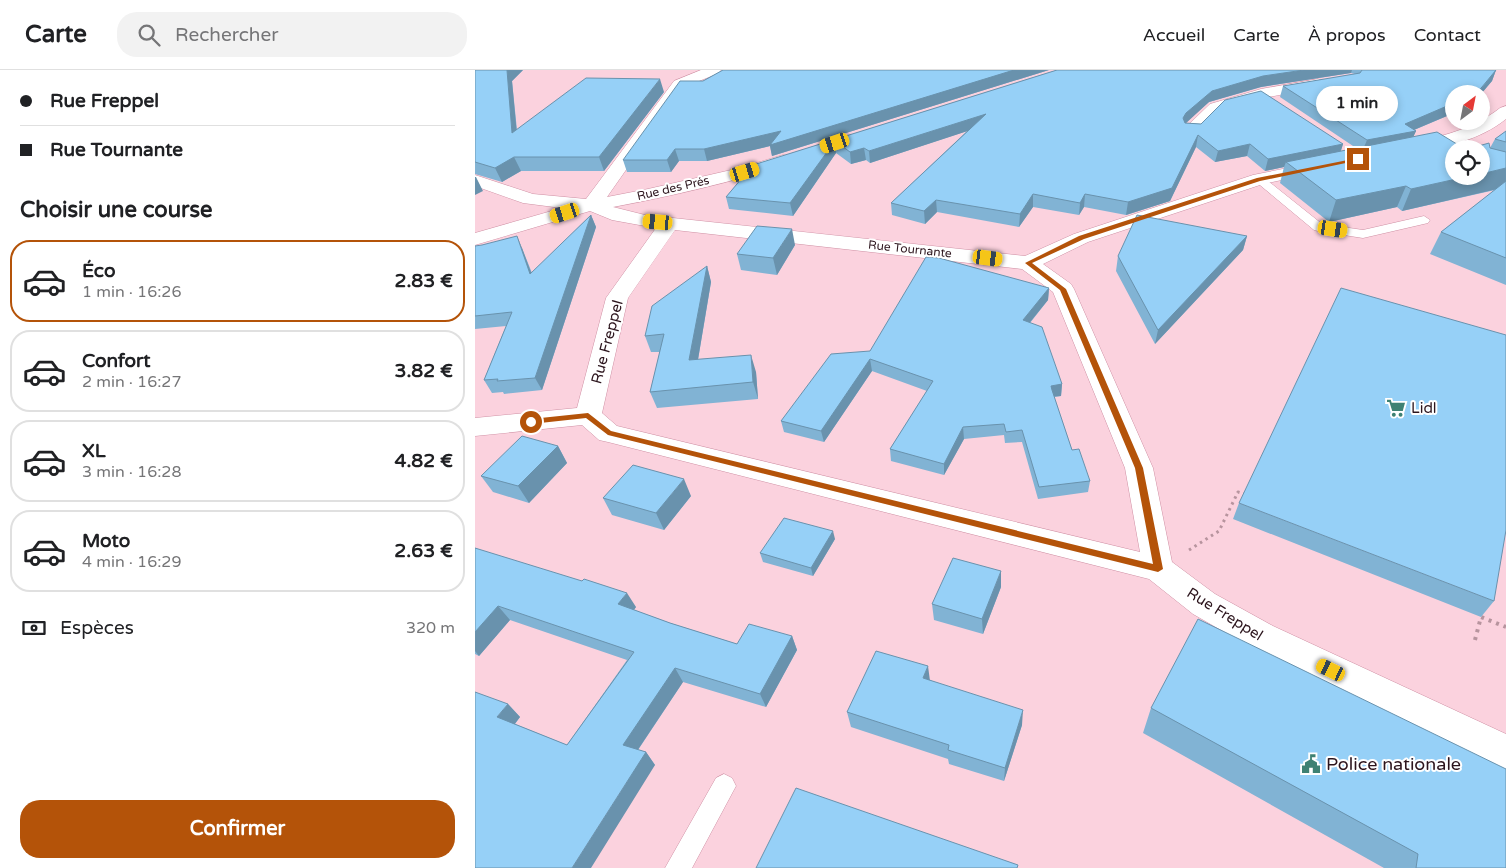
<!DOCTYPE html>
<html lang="fr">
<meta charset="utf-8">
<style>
:root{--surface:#fff;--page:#f2f2f2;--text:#202124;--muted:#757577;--line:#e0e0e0;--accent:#b45309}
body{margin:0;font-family:"Varela Round",sans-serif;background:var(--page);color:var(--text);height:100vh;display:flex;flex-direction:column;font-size:19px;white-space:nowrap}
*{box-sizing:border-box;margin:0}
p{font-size:16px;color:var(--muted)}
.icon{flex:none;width:28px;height:28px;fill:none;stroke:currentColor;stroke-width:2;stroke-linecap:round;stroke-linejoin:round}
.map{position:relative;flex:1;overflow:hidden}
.panel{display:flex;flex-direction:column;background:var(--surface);width:475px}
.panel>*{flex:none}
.top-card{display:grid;align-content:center;height:110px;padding:0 20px;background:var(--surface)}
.needle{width:32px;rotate:32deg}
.controls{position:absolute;left:970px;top:15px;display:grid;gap:10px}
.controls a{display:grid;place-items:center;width:45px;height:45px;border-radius:50%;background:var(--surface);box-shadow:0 2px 8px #0003;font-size:25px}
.end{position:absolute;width:22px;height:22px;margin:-11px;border:6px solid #b45309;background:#fff;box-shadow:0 0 0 2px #fff}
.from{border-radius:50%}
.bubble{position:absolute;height:35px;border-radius:18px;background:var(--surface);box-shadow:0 2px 8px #0003;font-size:16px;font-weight:700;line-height:35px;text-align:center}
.car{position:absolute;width:15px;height:30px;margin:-15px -8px;border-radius:6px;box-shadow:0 0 4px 1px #0007;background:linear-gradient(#f5c518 24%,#345 0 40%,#f5c518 0 76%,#345 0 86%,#f5c518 0)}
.top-card b{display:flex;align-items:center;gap:18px;height:48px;font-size:19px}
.top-card b+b{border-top:1px solid var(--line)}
.top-card i{width:12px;height:12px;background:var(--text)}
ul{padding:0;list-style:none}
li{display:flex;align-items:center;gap:15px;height:82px;margin:0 10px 8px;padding:0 10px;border:2px solid var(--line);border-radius:20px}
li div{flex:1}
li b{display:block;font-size:19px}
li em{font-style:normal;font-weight:700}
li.active{border-color:var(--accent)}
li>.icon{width:45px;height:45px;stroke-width:1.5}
h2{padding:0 20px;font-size:22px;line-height:60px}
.pay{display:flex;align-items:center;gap:12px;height:55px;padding:0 20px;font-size:19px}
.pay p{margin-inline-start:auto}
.cta{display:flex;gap:10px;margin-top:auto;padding:10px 20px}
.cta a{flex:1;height:58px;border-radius:20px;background:var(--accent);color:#fff;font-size:20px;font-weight:700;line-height:58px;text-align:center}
header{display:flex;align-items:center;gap:30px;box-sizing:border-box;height:70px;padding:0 25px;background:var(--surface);border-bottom:1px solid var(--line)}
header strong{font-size:24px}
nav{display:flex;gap:28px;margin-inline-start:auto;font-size:18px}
.search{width:350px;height:45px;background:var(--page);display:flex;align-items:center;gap:12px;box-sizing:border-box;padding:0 18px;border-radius:20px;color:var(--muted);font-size:19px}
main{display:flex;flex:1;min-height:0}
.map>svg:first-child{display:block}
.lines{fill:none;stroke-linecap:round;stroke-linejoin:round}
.lane-casing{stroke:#cf90a4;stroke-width:1}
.street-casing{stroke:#cf90a4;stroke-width:1}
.path-far1{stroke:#b7949e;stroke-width:3;stroke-dasharray:2.5 4;stroke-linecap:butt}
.path{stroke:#b7949e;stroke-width:4;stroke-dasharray:3 5;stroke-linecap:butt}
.lane{fill:#fff;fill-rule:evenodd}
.street{fill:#fff;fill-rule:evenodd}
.wall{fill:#81b3d4;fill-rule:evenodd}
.shaded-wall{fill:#6992ad}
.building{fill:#96d0f7;stroke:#6992ad}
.route{fill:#b45309}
.labels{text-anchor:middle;stroke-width:4;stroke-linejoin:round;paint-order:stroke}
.far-street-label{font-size:12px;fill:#2c151d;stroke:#fff}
.street-label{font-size:15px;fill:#2c151d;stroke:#fff}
.poi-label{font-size:15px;fill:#2c151d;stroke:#fff;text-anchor:start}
.near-poi-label{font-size:18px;fill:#2c151d;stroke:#fff;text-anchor:start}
</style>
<header>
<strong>Carte</strong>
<div class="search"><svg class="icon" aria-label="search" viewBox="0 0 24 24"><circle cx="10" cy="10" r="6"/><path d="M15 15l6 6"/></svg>Rechercher</div>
<nav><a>Accueil</a><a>Carte</a><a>À propos</a><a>Contact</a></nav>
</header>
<main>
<section class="panel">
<div class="top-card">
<b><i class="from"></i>Rue Freppel</b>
<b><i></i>Rue Tournante</b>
</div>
<h2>Choisir une course</h2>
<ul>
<li class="active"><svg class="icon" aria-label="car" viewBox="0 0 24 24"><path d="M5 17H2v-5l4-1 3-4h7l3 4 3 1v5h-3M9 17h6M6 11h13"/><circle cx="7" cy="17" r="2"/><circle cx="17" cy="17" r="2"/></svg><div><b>Éco</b><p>1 min · 16:26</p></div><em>2.83 €</em></li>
<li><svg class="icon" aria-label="car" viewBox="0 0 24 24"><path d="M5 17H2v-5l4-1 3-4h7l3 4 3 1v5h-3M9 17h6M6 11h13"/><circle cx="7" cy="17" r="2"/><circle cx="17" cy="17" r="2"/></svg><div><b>Confort</b><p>2 min · 16:27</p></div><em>3.82 €</em></li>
<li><svg class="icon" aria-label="car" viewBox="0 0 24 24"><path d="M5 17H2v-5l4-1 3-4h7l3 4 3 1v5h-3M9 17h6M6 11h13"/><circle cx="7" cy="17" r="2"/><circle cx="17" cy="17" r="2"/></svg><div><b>XL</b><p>3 min · 16:28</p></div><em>4.82 €</em></li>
<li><svg class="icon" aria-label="car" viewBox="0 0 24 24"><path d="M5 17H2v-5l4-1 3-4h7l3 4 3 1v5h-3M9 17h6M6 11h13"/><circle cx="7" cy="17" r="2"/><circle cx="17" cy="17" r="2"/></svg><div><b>Moto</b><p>4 min · 16:29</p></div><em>2.63 €</em></li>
</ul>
<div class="pay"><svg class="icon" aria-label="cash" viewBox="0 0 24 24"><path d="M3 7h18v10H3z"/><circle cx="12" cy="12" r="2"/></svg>Espèces<p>320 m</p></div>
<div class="cta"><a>Confirmer</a></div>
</section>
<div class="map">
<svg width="1031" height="798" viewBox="0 0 1031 798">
<rect width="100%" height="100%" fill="#fbd2de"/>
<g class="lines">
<!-- lane casing -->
<g class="lane-casing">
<path id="lane" d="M784,106L788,107L847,154L888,160L949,146L955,150L953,153L888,168L843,161L839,160L780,111L778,109L780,107Z
M249,704L257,708L261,716L217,798H190L241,708Z"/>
</g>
<!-- street casing -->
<g class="street-casing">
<path id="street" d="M226,0H246L244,3L209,17L132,127L173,119L265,98L308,85L314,86L317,90L314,94C257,112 197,126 138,137L170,145L550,186L599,164L778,105L843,92L849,93L852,97L849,101L788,114L613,172L568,194L596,214L599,219L678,398L697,492L740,524L798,556L1031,664V701L774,576L718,544L674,509L133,372L124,370L107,355L0,366V348L102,338L131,228L181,158L137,150L115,141L0,175V163L87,138L48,133L0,116V105L58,124L111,129L199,11ZM200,160L547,199L578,222L650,398L665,482L142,356L127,343L153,228Z
M843,9L848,11L851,14L848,17L788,28L747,40L722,64H710L708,60L735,34L786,19Z
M1031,36V49C1005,70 971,77 939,83L933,82L930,78L933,74C967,66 997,60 1025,38Z"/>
</g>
<!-- path-far1 -->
<path class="path-far1" d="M714,480L744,461L763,422L770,424"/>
<!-- path -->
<path class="path" d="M1000,570L1006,547L1031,557"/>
<!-- lane -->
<use href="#lane" class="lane"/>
<!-- street -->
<use href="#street" class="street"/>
</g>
<!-- wall -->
<path class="wall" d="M0,0H48L37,11L42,60L189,22L129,101H46L27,112L0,104Z
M248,0H574L297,86L295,76L232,91H204L196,102H152L148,90L228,11Z
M582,0H1021L1017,11L1006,24H979V43L939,60L941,61L938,67L979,106L1015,78L1020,69L1031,61V215L955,184L966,162L1020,120L927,141L922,137L854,152L805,113L809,97L790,101L772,86L740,92L721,77L695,131L651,145L609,137L604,145L558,137L544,157L462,142L450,154L417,145L416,133L492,61L395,93L391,90L376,94L361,83L318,146L254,139L251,127L278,95ZM876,3L880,4L808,16L805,27L881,78L866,81L868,74L726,54L710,53L734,32L786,17Z
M116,145L121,157L67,320L29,324L28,322L17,323L9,310L31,256L0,259V176L47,178L57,203Z
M772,166L768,180L680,274L641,201L643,186Z
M320,175L302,205L266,200L262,184Z
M232,196L236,212L223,290L281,302L283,329L182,338L175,322L185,282H176L170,266Z
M574,218L573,230L555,253L587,314L586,326L579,327L597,380L615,411L613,422L563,429L547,372L530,373L529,365L489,369L469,405L416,391L415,379L452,321L397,301L349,372L309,362L306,351L395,281Z
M83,376L92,393L54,433L18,422L6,406Z
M216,426L189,460L137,445L128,428Z
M764,433L1019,531L1006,547L758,449Z
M360,469L338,506L288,492L285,483Z
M0,478L161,537L159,540L195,553L262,574L317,566L322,580L291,637L208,612L163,680L171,682L180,695L0,798L33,634L45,647L40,654L92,675L152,590L35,550L4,586L0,584Z
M526,517L508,564L459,550L457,534Z
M455,610L547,655L529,711L474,694L473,689L376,657L372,642Z
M676,638L1031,798H909L668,663Z"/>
<!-- shaded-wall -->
<path class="shaded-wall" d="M32,0H48L37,11L43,76L37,63Z
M539,0H574L297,86L295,76L232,91L229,79Z
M829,0H877L876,3L786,17L734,32L709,55L708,48L711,43L737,21L788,6Z
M1021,0L1017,11L1006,24H1002Z
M185,9L189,22L129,101L124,87Z
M979,33V43L934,62L941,61L936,72L887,82L892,70Z
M511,44V55L395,93L394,81Z
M723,65L721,77L695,131L651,145L653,132Z
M360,71L361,83L318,146L315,133Z
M775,74L772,86L740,92L743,81Z
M868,74L864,86L811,92L809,97L790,101L793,89Z
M389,78L391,90L376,94L375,82Z
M200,79L204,91L196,102L192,90Z
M39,87L46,101L27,112L20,98Z
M1031,98V117L927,141L936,119L995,106H1006V104Z
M0,107H1L8,121L0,125Z
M931,116L922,137L854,152L861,130Z
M558,124V137L544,157L545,144Z
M610,124L609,137L604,145L605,133Z
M461,130L462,142L450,154L449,141Z
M116,145L121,157L67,320L60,308Z
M317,159L320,175L302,205L298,188Z
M42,166L47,178L61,216L55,204Z
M772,166L768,180L680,274L683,260Z
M232,196L236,212L220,307L214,290Z
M574,218L573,230L547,262L548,250Z
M276,285L281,302L283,329L278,312Z
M395,289L397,301L349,372L346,361Z
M587,314L586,326L575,327L576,316Z
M488,357L489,369L469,405V394Z
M83,376L92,393L54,433L43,416Z
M209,409L216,426L189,460L181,443Z
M358,461L360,469L338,506L336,498Z
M526,501V517L508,564L507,549Z
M152,523L161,537L152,549L143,534Z
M23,536L35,550L4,586L0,581V562Z
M317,566L322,580L291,637L285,624Z
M453,596L455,611L448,608Z
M200,598L208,612L158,687L148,675Z
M33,634L45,647L35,660L22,647Z
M548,640L547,655L529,711L530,698Z
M171,682L180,695L116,798H97Z"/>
<!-- building -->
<path class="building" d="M0,0H32L37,63L111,8L185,9L124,87H39L20,98L0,92Z
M248,0H539L295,75L306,61L229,79H200L192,90H148L205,11H228Z
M582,0H829L788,6L737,21L711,43L708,48L710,53L726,54L750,30L786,21L868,74L793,89L775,74L743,81L723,65L697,118L653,132L610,124L605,133L558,124L545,144L461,130L449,141L416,133L511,44L394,81L389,78L375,82L360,71L315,133L251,127L278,95Z
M887,0H1021L1002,23L979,24V33L930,54L941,61L892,70L808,16L885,3Z
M1031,61V72L1020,69Z
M962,62L990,79H979V106H995L936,119L931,116L861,130L811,92Z
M1014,73L1015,78L1031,82V98L1006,104V79H993Z
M1031,111V188L966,162Z
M116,145L60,308L22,311L23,309L9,310L37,242L0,246V176L7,175L42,166L55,204Z
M662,145L772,166L683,260L643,186Z
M282,156L317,159L298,188L262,184Z
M451,187L464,188L574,218L548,250L567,257L587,314L576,316L577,320L597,380L604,379L615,411L564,417L547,360L531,362L529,354L488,357L469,394L415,379L458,311L395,289L346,361L306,351L356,284L395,281Z
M232,196L214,290L276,285L278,312L175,322L189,264L170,266L177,236Z
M866,218L1031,265V460L1019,531L764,433Z
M47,366L83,376L43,416L6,406Z
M158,395L209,409L181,443L128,428Z
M309,448L358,461L336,498L285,483Z
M0,478L107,511L109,509L152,523L143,534L195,553L262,574L274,554L317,566L285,624L200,598L148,675L171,682L97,798H0V622L33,634L22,647L92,675L159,582L23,536L0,562Z
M478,488L526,501L507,549L457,534Z
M723,549L1031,699V798H941L943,784L676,638Z
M401,581L453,596L448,608L548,640L530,698L473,680L474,675L372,642Z
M321,718L543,795L542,798H281Z"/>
<!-- route -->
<path class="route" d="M883,88L885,90L785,111L609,169L557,193L591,219L668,398L688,499L683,502L133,365L111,348L56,354L52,352L56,349L113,343L136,361L678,494L660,398L585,220L550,193L604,166L782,108Z"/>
<!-- icons -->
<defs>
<g id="supermarket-bare" transform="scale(1.5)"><path d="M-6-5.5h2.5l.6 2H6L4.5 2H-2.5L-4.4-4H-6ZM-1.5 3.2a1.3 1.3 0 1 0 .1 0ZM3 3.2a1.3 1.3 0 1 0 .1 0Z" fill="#3e8173" stroke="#fff" stroke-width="2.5" paint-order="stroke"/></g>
<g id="civic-bare" transform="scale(1.5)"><path d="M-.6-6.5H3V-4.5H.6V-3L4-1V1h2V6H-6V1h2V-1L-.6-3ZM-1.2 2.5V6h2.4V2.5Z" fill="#3e8173" stroke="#fff" stroke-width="2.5" paint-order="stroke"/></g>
</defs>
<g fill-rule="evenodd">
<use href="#supermarket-bare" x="921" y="338"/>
<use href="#civic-bare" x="836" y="694"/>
</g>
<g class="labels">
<!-- far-street labels -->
<g class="far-street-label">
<text transform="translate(198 118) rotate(-13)" y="4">Rue des Prés</text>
<text transform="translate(435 179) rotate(6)" y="4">Rue Tournante</text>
</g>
<!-- street labels -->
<g class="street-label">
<text transform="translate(132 272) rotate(-75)" y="5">Rue Freppel</text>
<text transform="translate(750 544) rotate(32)" y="5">Rue Freppel</text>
</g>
<!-- poi labels -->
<g class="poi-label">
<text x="936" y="343">Lidl</text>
</g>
<!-- near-poi labels -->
<g class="near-poi-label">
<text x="851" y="700">Police nationale</text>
</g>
</g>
</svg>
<div class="controls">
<a><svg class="needle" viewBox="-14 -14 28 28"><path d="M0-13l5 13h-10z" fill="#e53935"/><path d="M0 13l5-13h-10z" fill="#757577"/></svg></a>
<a><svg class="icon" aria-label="locate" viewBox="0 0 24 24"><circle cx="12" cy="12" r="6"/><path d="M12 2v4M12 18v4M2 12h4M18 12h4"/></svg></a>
</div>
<i class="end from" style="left:56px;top:352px"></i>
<i class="end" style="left:883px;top:89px"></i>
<div class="bubble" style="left:841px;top:16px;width:82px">1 min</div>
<i class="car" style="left:360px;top:73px;rotate:252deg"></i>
<i class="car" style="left:270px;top:102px;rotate:73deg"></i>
<i class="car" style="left:90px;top:143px;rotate:252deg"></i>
<i class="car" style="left:183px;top:152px;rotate:275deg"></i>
<i class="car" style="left:858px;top:159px;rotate:99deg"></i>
<i class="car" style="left:513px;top:188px;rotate:97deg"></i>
<i class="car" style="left:856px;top:600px;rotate:296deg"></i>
</div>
</main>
